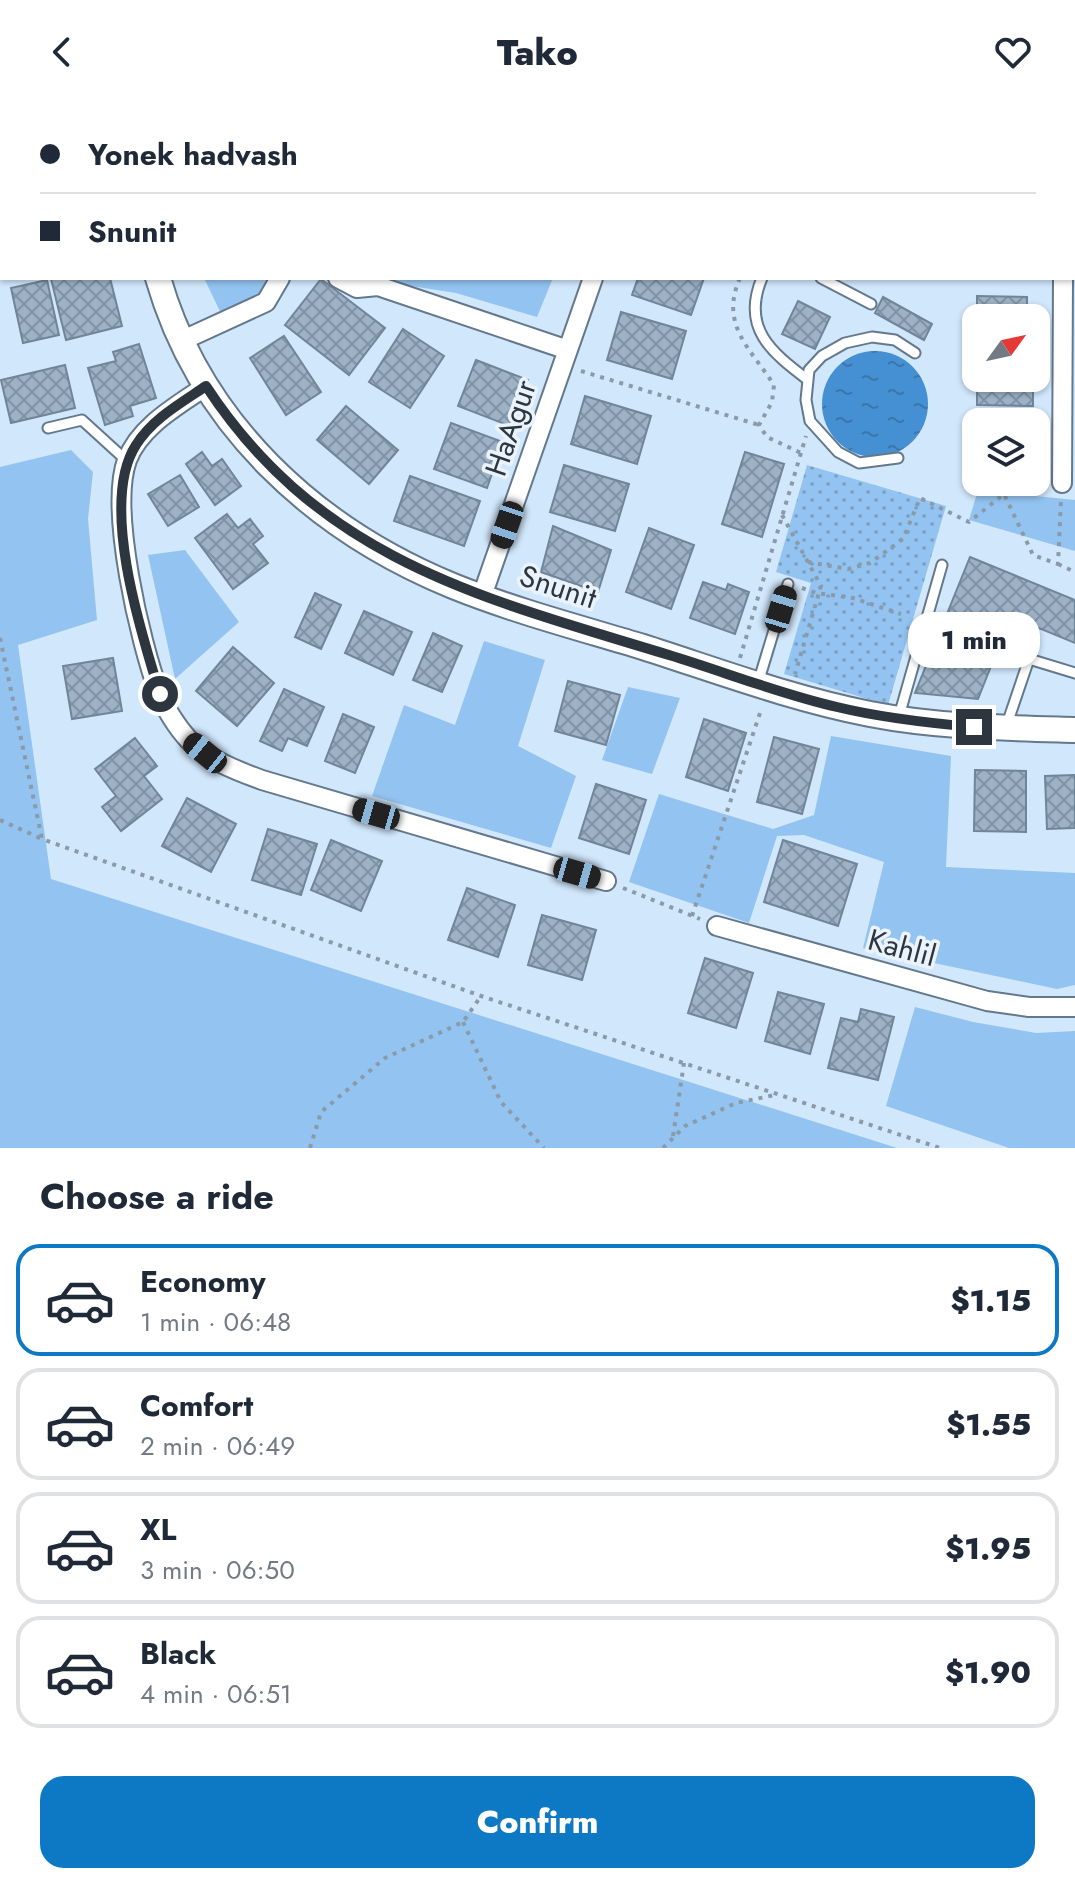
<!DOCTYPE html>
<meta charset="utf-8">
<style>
:root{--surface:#fff;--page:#f2f2f3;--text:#1f2937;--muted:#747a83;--line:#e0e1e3;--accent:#0d78c3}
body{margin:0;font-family:Jost,sans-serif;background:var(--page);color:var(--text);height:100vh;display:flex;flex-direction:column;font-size:30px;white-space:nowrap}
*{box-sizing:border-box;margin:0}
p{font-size:26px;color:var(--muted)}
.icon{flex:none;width:44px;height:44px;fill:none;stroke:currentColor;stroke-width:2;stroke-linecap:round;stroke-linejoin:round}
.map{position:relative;height:1044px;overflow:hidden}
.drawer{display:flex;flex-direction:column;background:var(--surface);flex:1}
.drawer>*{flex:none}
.guide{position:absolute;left:0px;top:0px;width:1076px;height:176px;box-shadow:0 2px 6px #0004;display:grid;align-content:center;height:176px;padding:0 40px;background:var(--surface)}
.needle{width:52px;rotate:57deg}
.fabs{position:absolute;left:962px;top:200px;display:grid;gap:16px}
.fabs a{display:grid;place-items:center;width:88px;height:88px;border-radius:16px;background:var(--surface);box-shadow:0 2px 6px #0004;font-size:40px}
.end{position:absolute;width:36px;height:36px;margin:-18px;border:10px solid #2d353e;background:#fff;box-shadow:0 0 0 4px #fff}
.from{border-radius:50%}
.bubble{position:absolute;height:56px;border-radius:24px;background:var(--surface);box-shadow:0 2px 6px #0004;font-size:26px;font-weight:800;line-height:56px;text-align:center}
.car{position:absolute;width:24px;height:48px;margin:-24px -12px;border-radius:10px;box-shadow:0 0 6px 2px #0007;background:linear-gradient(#222 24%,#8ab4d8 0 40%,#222 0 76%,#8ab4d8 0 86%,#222 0)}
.guide b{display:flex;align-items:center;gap:28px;height:76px;font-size:30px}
.guide b+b{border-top:2px solid var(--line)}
.guide i{width:20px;height:20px;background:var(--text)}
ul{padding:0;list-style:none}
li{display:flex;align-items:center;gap:24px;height:112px;margin:0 16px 12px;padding:0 24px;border:4px solid var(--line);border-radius:24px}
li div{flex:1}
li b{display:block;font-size:30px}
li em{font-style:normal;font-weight:800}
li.on{border-color:var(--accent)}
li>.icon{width:72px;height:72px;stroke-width:1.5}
h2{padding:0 40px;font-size:36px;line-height:96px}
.primary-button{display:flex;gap:16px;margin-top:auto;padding:16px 40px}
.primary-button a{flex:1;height:92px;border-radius:24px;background:var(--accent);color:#fff;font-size:32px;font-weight:800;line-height:92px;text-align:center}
header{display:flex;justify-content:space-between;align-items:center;height:104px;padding:0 40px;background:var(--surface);font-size:36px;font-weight:800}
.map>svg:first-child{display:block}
.grass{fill:#93c3f0}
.park{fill:url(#park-dots)}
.water{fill:url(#water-ripples)}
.building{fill:url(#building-cross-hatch);stroke:#718598;stroke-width:2}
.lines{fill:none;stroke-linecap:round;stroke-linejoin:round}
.service-casing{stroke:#64788b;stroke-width:13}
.minor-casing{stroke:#64788b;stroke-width:22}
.tertiary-casing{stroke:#64788b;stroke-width:28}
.path{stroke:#8a9aa9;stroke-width:4;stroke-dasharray:4 6;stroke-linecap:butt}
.service{stroke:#fff;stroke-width:9}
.minor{stroke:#fff;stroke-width:18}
.tertiary{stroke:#fff;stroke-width:24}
.route{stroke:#2d353e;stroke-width:10}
.labels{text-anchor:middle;stroke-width:7;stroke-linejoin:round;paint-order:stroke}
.street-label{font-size:30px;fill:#2d353e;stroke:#eaf3fb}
</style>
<header><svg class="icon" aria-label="back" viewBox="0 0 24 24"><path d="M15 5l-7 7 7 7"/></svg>Tako<svg class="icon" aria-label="heart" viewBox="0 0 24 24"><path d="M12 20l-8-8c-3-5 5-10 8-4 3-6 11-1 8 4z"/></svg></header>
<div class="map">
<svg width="1075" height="1044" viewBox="0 0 1075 1044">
<defs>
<pattern id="park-dots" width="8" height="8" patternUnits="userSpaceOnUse" patternTransform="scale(2)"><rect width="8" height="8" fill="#93c3f0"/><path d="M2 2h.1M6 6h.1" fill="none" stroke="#789fc4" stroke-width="1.8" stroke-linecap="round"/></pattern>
<pattern id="water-ripples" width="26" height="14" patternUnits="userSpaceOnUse" patternTransform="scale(2)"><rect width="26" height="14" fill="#4590d2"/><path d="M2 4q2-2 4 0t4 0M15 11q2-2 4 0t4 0" fill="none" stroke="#3a76ac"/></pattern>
<pattern id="building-cross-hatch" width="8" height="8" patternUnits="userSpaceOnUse" patternTransform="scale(2)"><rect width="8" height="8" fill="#9db2c7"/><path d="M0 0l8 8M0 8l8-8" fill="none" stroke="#8092a3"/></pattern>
</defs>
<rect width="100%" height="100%" fill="#d1e7fc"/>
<!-- grass -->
<path class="grass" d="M204,174H281L279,180L229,226Z
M383,174H553L537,213L456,189L398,180Z
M71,346L93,368L88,415L97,516L18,541L51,775L897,1044H0V363Z
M978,386L1075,396V447L969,416Z
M185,446L239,518L175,575L148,451Z
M484,537L545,556L518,642L576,672L551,744L372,692L404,601L455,621Z
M628,583L680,594L652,670L602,656Z
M831,632L951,652L946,763L1075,769V881L1057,885L863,844L884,758L804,731L777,732L749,819L629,778L659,690L773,725L814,711Z
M915,903L973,918L1036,929L1075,927V1044H1009L886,1002Z"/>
<!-- park -->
<path class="park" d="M807,361L946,402L888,601L784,570L811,479L776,468Z"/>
<!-- water -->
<path class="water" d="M822 300a53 53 0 1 1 106 0a53 53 0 1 1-106 0Z"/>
<!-- building -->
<path class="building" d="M110,174L122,222L66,236L51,175Z
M638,174H704L691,211L632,191Z
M321,175L385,224L349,271L285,221Z
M47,176L59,231L23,239L11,184Z
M977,192L1027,193V214H977Z
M883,193L932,220L924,236L875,209Z
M798,197L830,213L815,245L782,230Z
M621,208L686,227L672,275L607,256Z
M403,225L444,252L410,304L369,278Z
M284,232L321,288L286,311L250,254Z
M139,240L156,294L130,302L133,312L105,321L88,264L116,257L113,248Z
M476,256L528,276L510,322L458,302Z
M65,261L75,304L11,319L1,276Z
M977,274H1033V302L977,301Z
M585,292L651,312L637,360L571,340Z
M346,302L398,346L369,380L317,336Z
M980,313L1045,317L1042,369L1036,368V318H979Z
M451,319L503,338L487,384L434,365Z
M202,348L212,362L222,355L241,382L215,401L186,360Z
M745,348L784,360L762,433L722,420Z
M564,361L629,380L615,427L550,408Z
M180,371L199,403L168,422L148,390Z
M410,372L480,397L464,442L394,417Z
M227,410L238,424L250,415L263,432L253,440L268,459L233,485L195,434Z
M553,422L611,446L598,488L541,468Z
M649,424L694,441L671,505L626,488Z
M970,453L1075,496V539L1022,517L1016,532L1005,527L978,595L915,589Z
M703,478L726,486L728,480L749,488L735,530L690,514Z
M315,489L341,501L321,545L295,533Z
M364,507L412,528L393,571L345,549Z
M433,529L462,542L442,588L413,576Z
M233,543L274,579L237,622L196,587Z
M113,554L122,607L72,615L63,562Z
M568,577L620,591L606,641L555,627Z
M284,585L324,603L307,642L288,634L282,647L260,637Z
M343,610L374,623L355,669L325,657Z
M704,615L746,629L728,687L686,673Z
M774,633L819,645L802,710L757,698Z
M135,634L157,662L144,672L162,695L121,727L102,703L116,692L95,665Z
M975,666L1026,667V728L974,727Z
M1075,671V724L1047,725L1045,672Z
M596,680L646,696L629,750L579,734Z
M187,694L236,720L211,768L162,742Z
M268,725L317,740L301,791L252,776Z
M331,736L382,757L361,807L311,786Z
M783,736L857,760L838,822L764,798Z
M467,784L515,801L498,853L448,836Z
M542,811L596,826L582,876L528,861Z
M705,854L753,869L736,924L688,909Z
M778,888L824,900L810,950L765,937Z
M861,905L894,913L878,976L828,964L841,914L858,918Z"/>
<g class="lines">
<!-- service casing -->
<g class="service-casing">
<path id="service" d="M762,174C741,224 771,248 808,276
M821,174L871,200
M48,324L82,316L127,357
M898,354L859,359L838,348L810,317L806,296L809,266L822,252L845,239L872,233L895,236L915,249
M758,579L788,480
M899,612L942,461
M1007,620L1029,555L1075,569"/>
</g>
<!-- minor casing -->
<g class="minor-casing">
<path id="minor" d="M780,0L786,2
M338,2V0
M661,2L662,0
M1074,71L1075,70
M0,150L2,149
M338,174L357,184L378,182L568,246
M181,237L266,198L280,174
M206,282C177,302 140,322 127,356C109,406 140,538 159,589C165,604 177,623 188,635C208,656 235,666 262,676L606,777
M1062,379L1063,174
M482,492L593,174
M717,822L987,897L1029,903H1075"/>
</g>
<!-- tertiary casing -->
<g class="tertiary-casing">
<path id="tertiary" d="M133,0V2
M158,174C200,320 314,425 453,482C515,507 580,524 643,543C718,567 793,595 870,610C937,623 1007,624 1075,626"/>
</g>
<!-- path -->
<path class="path" d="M740,174C719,221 751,245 774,281L772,298L759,321L767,333L801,349
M581,267L759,321
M782,411L821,482L795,570
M808,458L848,465L870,459L903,435L920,394L969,418L1004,390L1033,451L1058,460L1061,396
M1058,460L1075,468
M802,484L816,489L853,494L901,510
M0,534L42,735L481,892L940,1044
M740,554L806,332
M0,716L42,735
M623,784L700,815
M692,812L761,606
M463,918L501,998L544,1044
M673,1032L684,959
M310,1044L321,1008L385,954L463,918L481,892
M663,1044L685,1022L736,999L775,991"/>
<!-- service -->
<use href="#service" class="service"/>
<!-- minor -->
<use href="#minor" class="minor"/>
<!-- tertiary -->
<use href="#tertiary" class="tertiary"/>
</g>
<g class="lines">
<!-- route -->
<path class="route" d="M160,590C141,529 99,398 136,341C152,315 181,299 206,282C320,456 482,494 669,551C725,568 780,590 837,603C882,614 928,619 974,623"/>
</g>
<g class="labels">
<!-- street labels -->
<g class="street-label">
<text transform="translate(511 324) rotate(-71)" y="10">HaAgur</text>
<text transform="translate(558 483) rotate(18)" y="10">Snunit</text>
<text transform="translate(902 844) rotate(15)" y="10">Kahlil</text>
</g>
</g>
</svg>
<div class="fabs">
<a><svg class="needle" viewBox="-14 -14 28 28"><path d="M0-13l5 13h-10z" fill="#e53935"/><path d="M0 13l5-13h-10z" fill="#747a83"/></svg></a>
<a><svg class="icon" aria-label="layers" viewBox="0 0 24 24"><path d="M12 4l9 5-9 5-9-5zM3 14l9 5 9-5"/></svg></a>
</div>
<i class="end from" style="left:160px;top:590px"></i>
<i class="end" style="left:974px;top:623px"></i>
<div class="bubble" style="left:908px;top:508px;width:132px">1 min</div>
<i class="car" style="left:507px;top:421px;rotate:199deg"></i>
<i class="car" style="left:781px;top:505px;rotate:17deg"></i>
<i class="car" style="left:205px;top:649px;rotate:309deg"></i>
<i class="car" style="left:376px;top:710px;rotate:286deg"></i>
<i class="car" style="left:577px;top:769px;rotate:106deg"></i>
<div class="guide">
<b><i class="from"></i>Yonek hadvash</b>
<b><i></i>Snunit</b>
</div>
</div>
<section class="drawer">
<h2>Choose a ride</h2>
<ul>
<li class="on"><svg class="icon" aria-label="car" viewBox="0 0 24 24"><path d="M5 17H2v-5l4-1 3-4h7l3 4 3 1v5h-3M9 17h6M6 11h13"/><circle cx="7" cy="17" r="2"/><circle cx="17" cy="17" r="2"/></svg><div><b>Economy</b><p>1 min · 06:48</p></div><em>$1.15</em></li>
<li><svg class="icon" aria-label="car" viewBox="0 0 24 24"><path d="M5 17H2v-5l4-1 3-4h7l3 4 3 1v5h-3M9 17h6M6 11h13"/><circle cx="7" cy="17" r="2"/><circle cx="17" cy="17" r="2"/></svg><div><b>Comfort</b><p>2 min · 06:49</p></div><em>$1.55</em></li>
<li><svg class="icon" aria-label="car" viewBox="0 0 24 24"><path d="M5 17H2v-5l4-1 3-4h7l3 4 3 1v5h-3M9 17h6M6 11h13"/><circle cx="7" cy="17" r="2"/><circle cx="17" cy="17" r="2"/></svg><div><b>XL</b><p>3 min · 06:50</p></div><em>$1.95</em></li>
<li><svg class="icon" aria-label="car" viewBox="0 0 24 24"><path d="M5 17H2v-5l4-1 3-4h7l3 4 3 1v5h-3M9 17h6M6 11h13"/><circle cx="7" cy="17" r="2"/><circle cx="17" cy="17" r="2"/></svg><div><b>Black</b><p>4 min · 06:51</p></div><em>$1.90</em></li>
</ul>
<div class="primary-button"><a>Confirm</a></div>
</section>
